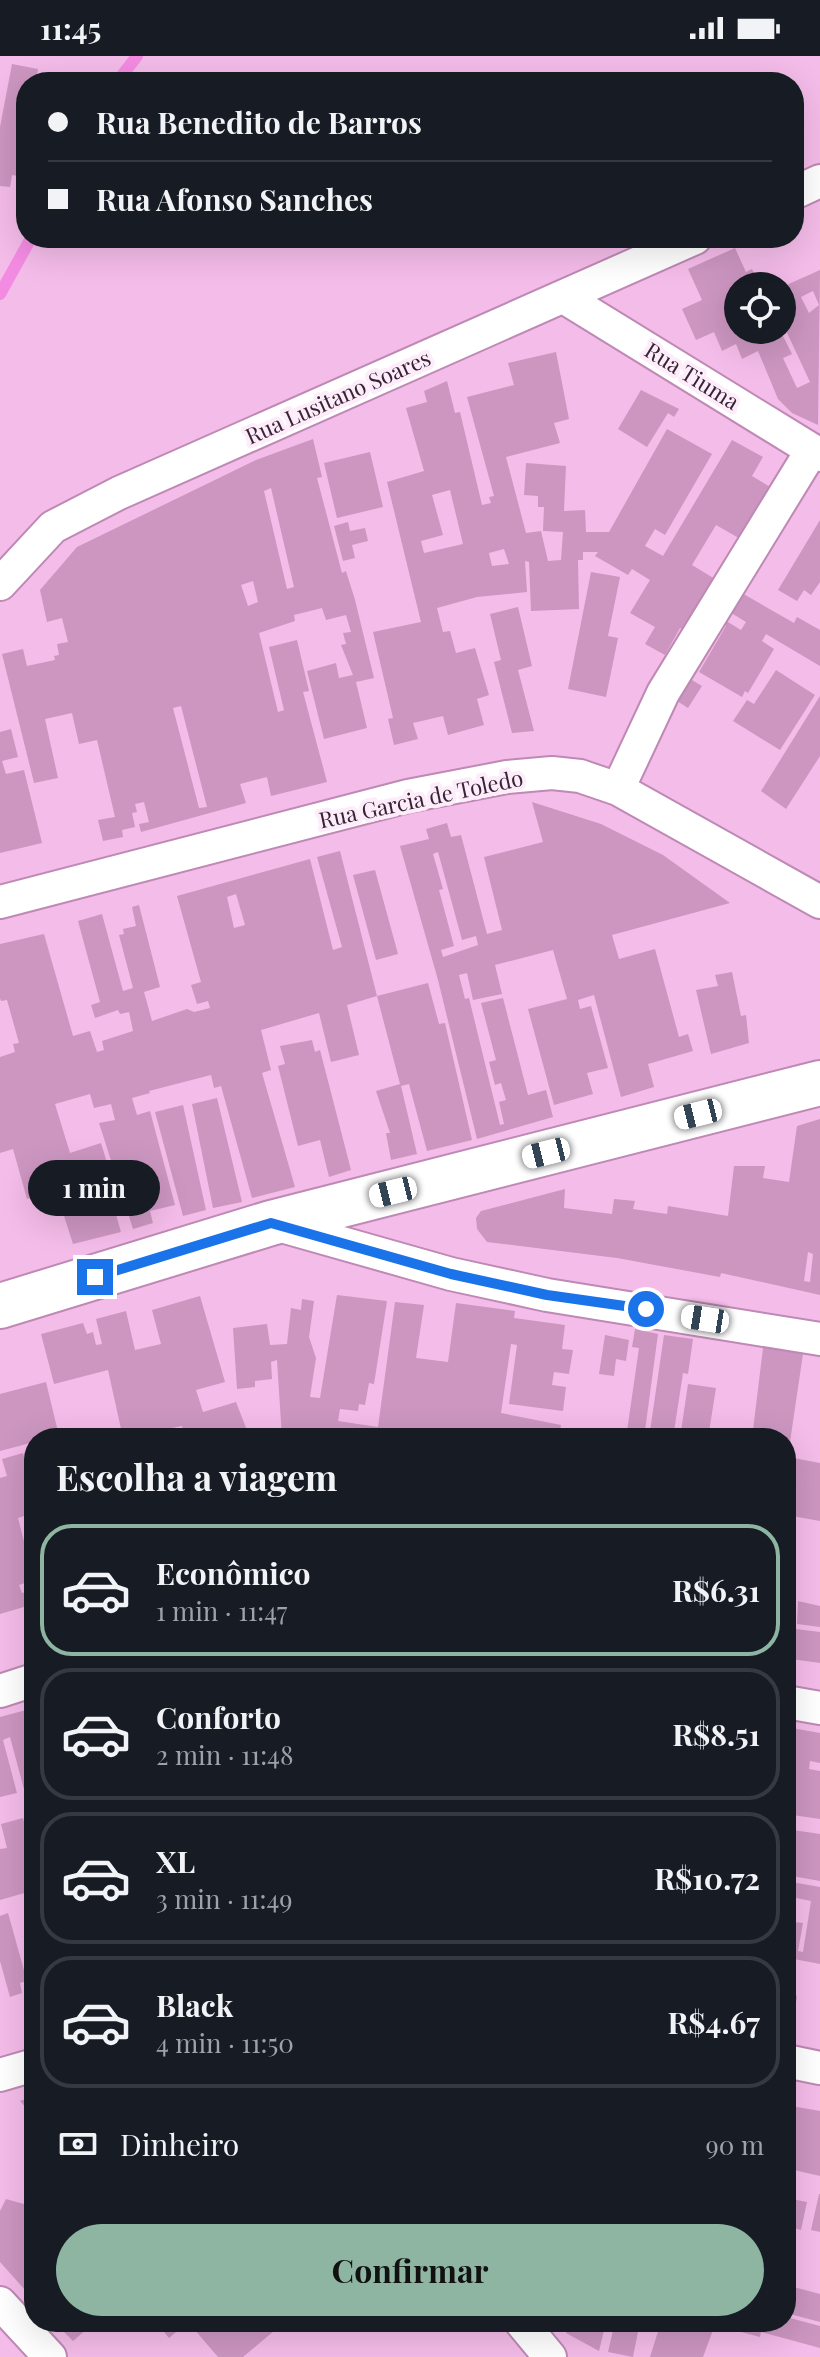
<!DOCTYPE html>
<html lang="pt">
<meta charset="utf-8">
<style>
:root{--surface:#171b24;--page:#20242c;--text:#f1f3f6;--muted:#9ea1a6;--line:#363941;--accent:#8eb5a2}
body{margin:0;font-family:"Playfair Display",serif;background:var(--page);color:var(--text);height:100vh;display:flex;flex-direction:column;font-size:30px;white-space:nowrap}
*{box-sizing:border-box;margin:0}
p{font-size:26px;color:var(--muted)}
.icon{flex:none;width:44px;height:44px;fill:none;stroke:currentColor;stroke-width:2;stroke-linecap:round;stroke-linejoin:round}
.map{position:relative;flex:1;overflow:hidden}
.sheet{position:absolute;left:24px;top:1372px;width:772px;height:904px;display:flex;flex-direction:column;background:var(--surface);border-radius:32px;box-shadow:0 8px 32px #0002}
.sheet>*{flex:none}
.hud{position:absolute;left:16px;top:16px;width:788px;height:176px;border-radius:32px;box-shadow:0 8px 32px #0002;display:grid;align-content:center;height:176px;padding:0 32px;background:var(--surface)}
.fabs{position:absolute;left:724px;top:216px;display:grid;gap:16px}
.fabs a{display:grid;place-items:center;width:72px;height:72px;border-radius:50%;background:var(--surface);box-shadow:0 8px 32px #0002;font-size:40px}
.end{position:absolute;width:36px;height:36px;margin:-18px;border:10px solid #1a73e8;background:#fff;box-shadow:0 0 0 4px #fff}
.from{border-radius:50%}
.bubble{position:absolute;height:56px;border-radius:28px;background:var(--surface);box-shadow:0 8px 32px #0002;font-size:26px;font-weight:700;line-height:56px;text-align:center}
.car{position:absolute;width:24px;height:48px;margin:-24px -12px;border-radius:10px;box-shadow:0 0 6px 2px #0007;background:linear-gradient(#fff 24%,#345 0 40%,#fff 0 76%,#345 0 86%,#fff 0)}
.hud b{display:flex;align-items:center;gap:28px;height:76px;font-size:30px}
.hud b+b{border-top:2px solid var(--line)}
.hud i{width:20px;height:20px;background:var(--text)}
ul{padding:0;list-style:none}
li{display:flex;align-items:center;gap:24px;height:132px;margin:0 16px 12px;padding:0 16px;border:4px solid var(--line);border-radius:32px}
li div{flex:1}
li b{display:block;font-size:30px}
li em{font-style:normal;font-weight:700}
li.active{border-color:var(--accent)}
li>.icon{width:72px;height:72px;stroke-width:1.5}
h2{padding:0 32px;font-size:36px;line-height:96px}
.pay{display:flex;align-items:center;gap:20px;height:88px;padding:0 32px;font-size:30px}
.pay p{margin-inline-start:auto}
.button{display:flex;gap:16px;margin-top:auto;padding:16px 32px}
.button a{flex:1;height:92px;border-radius:48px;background:var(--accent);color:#111;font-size:32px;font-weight:700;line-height:92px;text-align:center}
.status{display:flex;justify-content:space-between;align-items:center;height:56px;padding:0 40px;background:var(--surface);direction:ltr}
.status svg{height:22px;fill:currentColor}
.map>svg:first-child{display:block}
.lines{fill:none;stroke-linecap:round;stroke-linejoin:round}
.stream{stroke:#f48be2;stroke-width:12}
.building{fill:#cc96c1;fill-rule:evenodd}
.street-casing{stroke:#be89b4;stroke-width:36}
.secondary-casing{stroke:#be89b4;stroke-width:48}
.street{stroke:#fff;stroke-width:32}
.secondary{stroke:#fff;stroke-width:44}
.route{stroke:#1a73e8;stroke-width:10}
.labels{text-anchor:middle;stroke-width:8;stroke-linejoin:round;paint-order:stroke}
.street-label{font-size:22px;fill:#382334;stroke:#fdecf9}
</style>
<div class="status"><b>11:45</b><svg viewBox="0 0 49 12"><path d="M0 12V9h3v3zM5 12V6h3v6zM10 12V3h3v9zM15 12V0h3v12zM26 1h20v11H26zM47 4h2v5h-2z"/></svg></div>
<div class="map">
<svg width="820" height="2301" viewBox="0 0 820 2301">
<rect width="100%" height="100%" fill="#f4bce9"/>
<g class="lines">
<!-- stream -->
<path class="stream" d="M117,26L137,0
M0,238L31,182"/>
</g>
<!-- building -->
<path class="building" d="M12,8L38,13L36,26H26V93L22,92L17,120L12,119L10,131L0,130V71Z
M735,192L746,216L752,213L760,230H738V274H780L792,298L783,302L797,332L810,326L782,266V231L820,214L818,369L792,357L778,343L758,295L742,303L736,288L722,295L714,276L696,284L682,253L702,244L688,213ZM813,235L819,249L809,257L801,241Z
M556,296L569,363L554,367L560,387L506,401L526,477L541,475L548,505L561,504L563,476L543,475L544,451H538V440L524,439L526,407L566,410L564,455L585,454L586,476H609L667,373L712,398L665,479L655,473L645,490L663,500L732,384L763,401L752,420L775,434L744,485L716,469L692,509L720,526L688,576L680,572L665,599L645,588L655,571L630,557L650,524L632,513L628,519L595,500L598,496H583V504H578L579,553L531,555L529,506L525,505L527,536L477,541L437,552L443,576L450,575L456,597L475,592L489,639L477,643L484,669L448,679L443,660L413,667L418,683L394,689L388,663L393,662L373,576L421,566L387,426L424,415L406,352L427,346L424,335L447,325L455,357L460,356L482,449L491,447L489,441L494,440L467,341L514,329L508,307ZM450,434L463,488L424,497L421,485L443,479L432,439ZM504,493L509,508L492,510L489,497Z
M641,334L679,353L674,361L668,357L647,391L618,373Z
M313,383L322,421L317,422L342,517L346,515L355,544L374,622L356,626L367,672L324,683L307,615L336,607L339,622L353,619L341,589L346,588L343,577L351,576L346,559L326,564L322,552L294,559L295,565L259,577L278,656L284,654L269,591L297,584L309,635L303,636L327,726L271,740L267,721L240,728L246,747L141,776L139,768L149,766L144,746L135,748L137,756L132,757L135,771L122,774L123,781L103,785L98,764L115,761L97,684L79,688L72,657L45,663L58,722L34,727L2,598L23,593L27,610L55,604L54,600L59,599L57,588L68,586L62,562L47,566L40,534L77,491L256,404ZM271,432L294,531L287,533L264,435ZM253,525L258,546L248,550L241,529ZM181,650L207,751L199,752L173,652Z
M370,396L383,451L337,462L324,407Z
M820,464V526L811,539L804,534L797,545L778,534Z
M348,466L350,475L365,472L368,485L352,489L355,502L343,505L334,470Z
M591,516L620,521L608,580L618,582L606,641L568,633Z
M740,536L794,567L797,561L820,574V610L766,578L762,585L774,593L748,637L745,635L742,641L699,616L726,570L721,566L723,563L741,574L746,566L728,555Z
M518,551L532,610L518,614L534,675L512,677L494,606L501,604L490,558Z
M776,614L815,639L780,694L733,665L747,644L754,648Z
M687,621L702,630L688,652L674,643Z
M820,640V700L786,753L761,735Z
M11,673L18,701L2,705L6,718L24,714L42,787L0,797V676Z
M532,746L601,768L663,799L730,847L612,879L619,903L655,893L679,981L688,978L693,995L648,1008L654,1031L621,1041L594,939L578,944L580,953L591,950L608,1012L587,1017L593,1038L554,1049L528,953L567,943L553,894L495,909L502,938L473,944L467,917L459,919L465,943L469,942L500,1069L504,1068L499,1046L506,1044L501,1027L495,1029L489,1006L496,1004L481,947L503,942L528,1039L546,1034L553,1061L477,1083L438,924L400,790L429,783L426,773L447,767L451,781L461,779L487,878L502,874L484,801L543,786ZM438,796L462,884L476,880L478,889L443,901L441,894L454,890L439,834L443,833L433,798Z
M340,795L377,940L428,927L439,968L445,967L472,1084L427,1095L409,1028L401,1030L417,1098L391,1104L386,1077H390L376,1035L400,1028L377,940L347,949L359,999L331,1006L319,957L261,974L271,1014L262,1017L295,1131L252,1142L221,1030L214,1032L211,1019L149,1035L150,1037L132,1042L137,1059L150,1055L175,1149L150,1155L153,1167L133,1173L99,1067L115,1064L111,1048L94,1052L90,1038L55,1048L70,1097L101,1087L119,1146L113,1148L121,1176L73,1188L56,1135L27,1143L13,1093L0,1097V1001L15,996L13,988L19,987L7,944L1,945L0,942V888L44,878L73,980L90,975L97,996L104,994L102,985L133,975L129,956L120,958L118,954L95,962L91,949L100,946L78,865L102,858L123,935L133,932L119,879L124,878L123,873L136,870L132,851L139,849L160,931L144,936L152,965L187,953L194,956L210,952L208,945L197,948L191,929L201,926L177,840L310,803L333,894L342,891L317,801ZM236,838L245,869L234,872L227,841Z
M375,814L398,898L376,904L353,819Z
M732,916L741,960L746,959L749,987L711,998L696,934L718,930L715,919Z
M312,984L315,996L320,994L351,1114L329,1121L320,1084L298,1090L278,1010L285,1008L280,990Z
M217,1042L242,1146L213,1152L192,1048Z
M183,1049L206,1154L183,1160L155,1056Z
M820,1063V1239L721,1217L720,1221L617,1202L487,1186L477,1173L476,1162L481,1155L565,1133L564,1152L612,1158L614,1143L635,1145L633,1153L667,1158L668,1150L728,1160L734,1110H765L763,1122L789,1126L797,1070ZM808,1196L813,1198L810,1226L804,1225Z
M337,1239L387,1245L374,1328L369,1327L365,1349L359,1348L358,1355L340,1353L338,1365L378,1371L395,1246L424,1249L416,1302L448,1306L456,1247L515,1255L514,1262L565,1269L562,1293L573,1294L569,1318L554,1316L552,1329L566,1331L563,1355L509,1348L517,1289L511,1288L501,1357L561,1369L559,1382H282L277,1304L271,1306L272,1323L255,1325V1331L237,1333L233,1272L267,1268L270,1289L287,1288L291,1252L301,1254L302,1243L314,1245L309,1281L316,1302L310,1341L320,1342Z
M200,1240L225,1326L196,1334L203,1356L236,1346L250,1382H185L182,1370L123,1382L108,1314L54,1328L41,1278L83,1267L87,1278L93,1276L96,1289L102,1288L96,1263L126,1255L135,1294L161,1288L152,1254Z
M635,1273L658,1278L644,1382H626L639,1292L632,1291Z
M605,1279L629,1284L626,1305L616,1303L614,1320L599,1318Z
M664,1279L693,1283L688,1318L683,1317L673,1382H649Z
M764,1284L804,1291L790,1386L786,1382H752Z
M46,1326L59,1380L34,1382V1386L0,1395V1338Z
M688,1328L716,1332L708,1382H680Z
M23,1397L26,1407L32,1405L30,1399L34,1398V1482L27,1459L18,1462L34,1524L19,1529L22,1537L34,1533V1548L0,1558V1422L7,1420L2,1403Z
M788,1401L820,1407V1465L786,1459Z
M798,1545L820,1550V1571L797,1568Z
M796,1573L820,1576V1607L791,1603Z
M34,1652V1767H33L10,1681L3,1684L17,1737L0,1741V1661Z
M786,1671L820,1677V1707L810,1705L809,1713L820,1715V1763L786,1758Z
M23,1762L34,1802L33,1879L25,1849L31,1847L28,1836L0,1844V1793L7,1792L1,1768Z
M786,1773L820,1778V1825L786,1819Z
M786,1825L820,1831V1908L794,1903L789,1938L797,1940L791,1980H786V1865L803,1867L798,1895L803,1896L811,1845L786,1840Z
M8,1857L27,1925L20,1927L22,1937L10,1941L0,1905V1860Z
M34,2040V2061L20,2045Z
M786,2049L820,2055V2120L794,2114L787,2142L807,2146L801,2174L786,2170Z
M819,2138H820V2176L811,2174Z
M6,2143L31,2150L26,2162L34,2166V2244L0,2206V2155Z
M786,2229L820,2238V2266L786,2257Z
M786,2261L820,2270V2292L761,2276L760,2281L726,2272L728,2266H786Z
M54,2266H95L73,2285Z
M156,2266H267L274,2275L243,2301H218L188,2266L169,2282Z
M568,2266H606L599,2295L566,2277Z
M615,2266H640L633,2301L608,2296Z
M661,2266H716L703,2301H650Z"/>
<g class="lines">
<!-- street casing -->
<g class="street-casing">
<path id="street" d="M794,137L820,125
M565,242L820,399
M0,528L53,471L119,437L695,182
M618,733L663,637L812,394
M0,846L408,740L507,721L552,717L580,720L618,733L820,846
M271,1167L451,1218L547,1239L820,1283
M0,1635L34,1624
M786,1646L820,1652
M786,2005L820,2012
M0,2019L34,2009
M0,2247L50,2301
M521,2266L550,2301"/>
</g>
<!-- secondary casing -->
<g class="secondary-casing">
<path id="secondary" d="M0,1250L271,1167L820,1027"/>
</g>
<!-- street -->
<use href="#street" class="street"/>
<!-- secondary -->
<use href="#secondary" class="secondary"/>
</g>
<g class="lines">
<!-- route -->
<path class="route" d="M95,1221L271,1167L451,1218L547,1239L646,1253"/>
</g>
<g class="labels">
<!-- street labels -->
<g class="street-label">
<text transform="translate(692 320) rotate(32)" y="8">Rua Tiuma</text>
<text transform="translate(338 341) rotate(-24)" y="8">Rua Lusitano Soares</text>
<text transform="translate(421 743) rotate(-12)" y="8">Rua Garcia de Toledo</text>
</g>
</g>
</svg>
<div class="fabs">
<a><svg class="icon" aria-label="locate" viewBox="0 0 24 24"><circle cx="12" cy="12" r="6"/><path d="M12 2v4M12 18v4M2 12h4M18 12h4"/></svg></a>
</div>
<i class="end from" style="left:646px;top:1253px"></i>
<i class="end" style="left:95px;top:1221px"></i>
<div class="bubble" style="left:28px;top:1104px;width:132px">1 min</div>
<i class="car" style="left:698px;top:1058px;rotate:256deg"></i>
<i class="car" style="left:546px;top:1097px;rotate:256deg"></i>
<i class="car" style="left:393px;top:1136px;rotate:256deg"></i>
<i class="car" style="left:705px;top:1263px;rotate:279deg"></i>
<div class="hud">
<b><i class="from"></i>Rua Benedito de Barros</b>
<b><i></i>Rua Afonso Sanches</b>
</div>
<section class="sheet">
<h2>Escolha a viagem</h2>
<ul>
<li class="active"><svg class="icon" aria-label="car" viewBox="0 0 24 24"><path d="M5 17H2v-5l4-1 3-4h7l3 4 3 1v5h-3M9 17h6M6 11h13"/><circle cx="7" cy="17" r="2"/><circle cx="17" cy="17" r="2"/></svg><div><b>Econômico</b><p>1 min · 11:47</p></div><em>R$6.31</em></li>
<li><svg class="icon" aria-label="car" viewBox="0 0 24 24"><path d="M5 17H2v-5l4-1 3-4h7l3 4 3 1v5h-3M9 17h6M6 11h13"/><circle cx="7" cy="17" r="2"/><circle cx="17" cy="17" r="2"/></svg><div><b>Conforto</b><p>2 min · 11:48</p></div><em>R$8.51</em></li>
<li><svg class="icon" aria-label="car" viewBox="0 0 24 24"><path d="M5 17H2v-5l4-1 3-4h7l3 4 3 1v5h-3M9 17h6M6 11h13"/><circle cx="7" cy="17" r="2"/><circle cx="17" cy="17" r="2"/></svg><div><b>XL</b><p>3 min · 11:49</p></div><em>R$10.72</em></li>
<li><svg class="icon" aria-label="car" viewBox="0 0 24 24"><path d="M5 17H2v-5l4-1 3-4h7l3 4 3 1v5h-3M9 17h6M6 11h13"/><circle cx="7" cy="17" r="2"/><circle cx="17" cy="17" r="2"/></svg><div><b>Black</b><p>4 min · 11:50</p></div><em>R$4.67</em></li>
</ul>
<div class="pay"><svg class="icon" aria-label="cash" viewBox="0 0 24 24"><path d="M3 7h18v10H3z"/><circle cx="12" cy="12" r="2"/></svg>Dinheiro<p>90 m</p></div>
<div class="button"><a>Confirmar</a></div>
</section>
</div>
